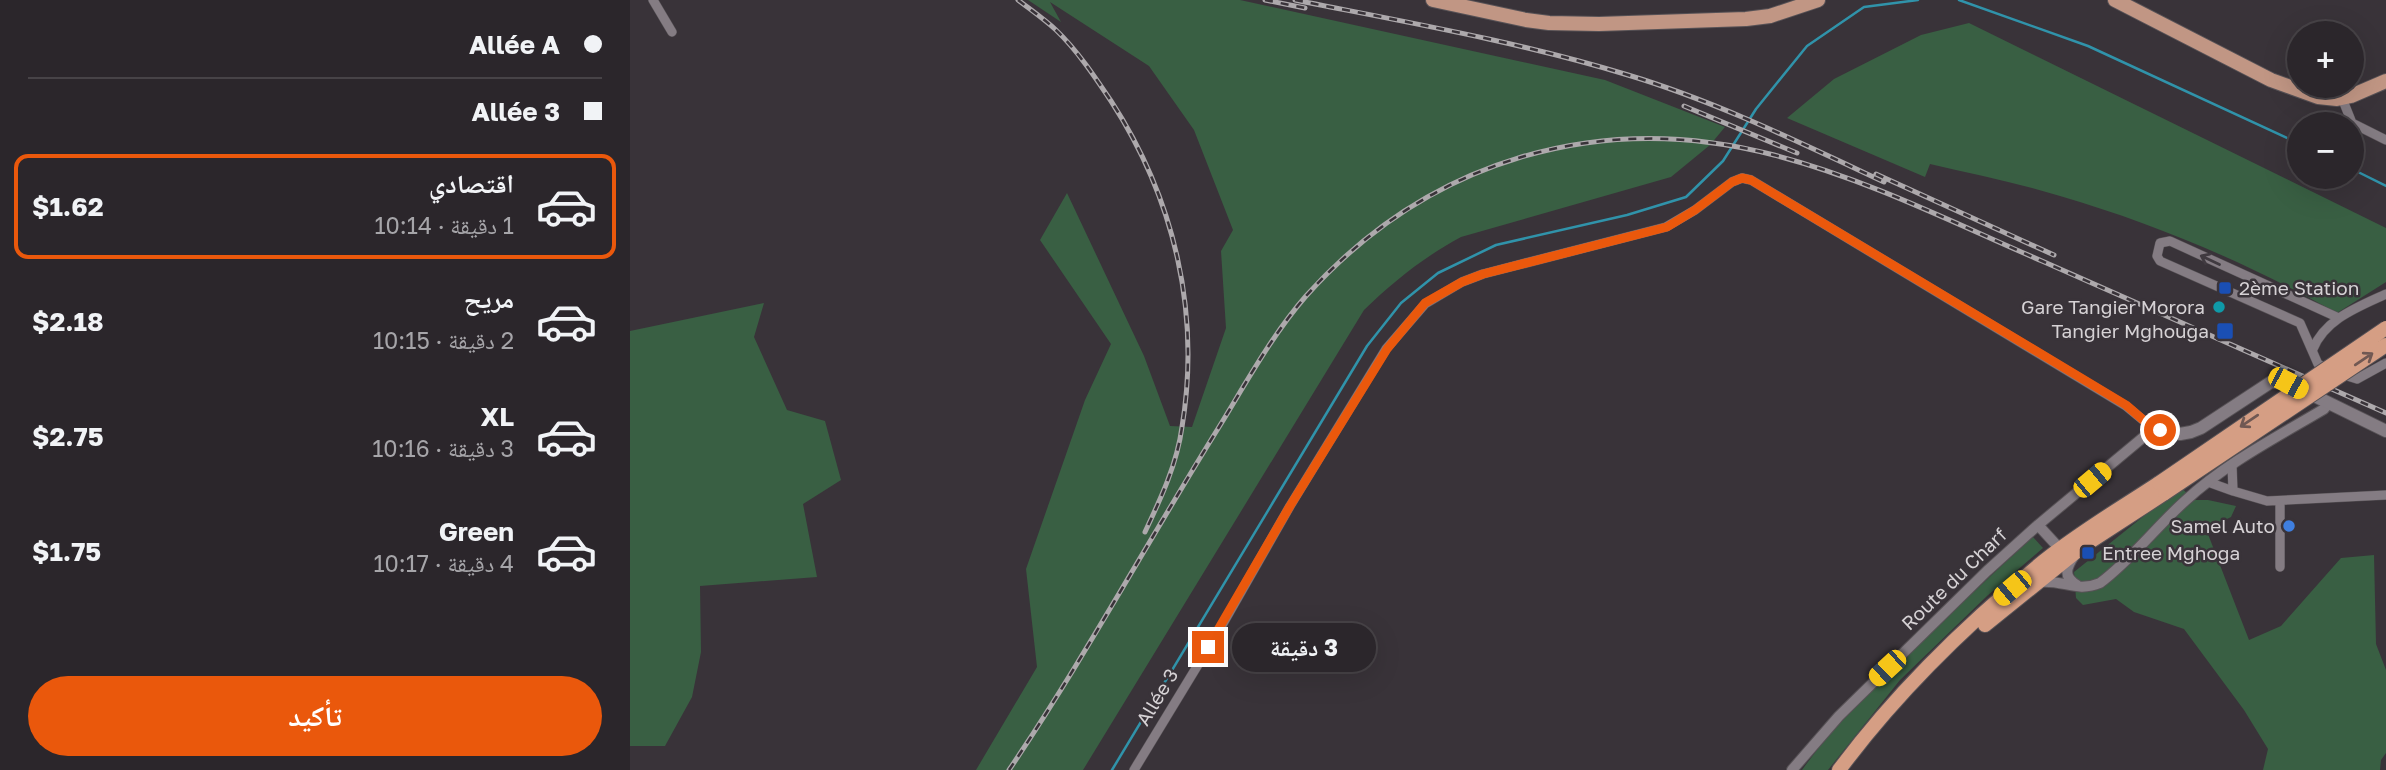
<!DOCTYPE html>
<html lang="ar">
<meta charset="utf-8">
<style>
:root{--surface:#2b262b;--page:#332e33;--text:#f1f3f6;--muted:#a6a5a9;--line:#474347;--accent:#ea580c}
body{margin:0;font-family:"Golos Text","Noto Naskh Arabic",sans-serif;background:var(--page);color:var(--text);direction:rtl;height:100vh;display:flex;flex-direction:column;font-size:26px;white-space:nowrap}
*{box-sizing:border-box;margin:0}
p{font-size:23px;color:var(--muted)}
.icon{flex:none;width:38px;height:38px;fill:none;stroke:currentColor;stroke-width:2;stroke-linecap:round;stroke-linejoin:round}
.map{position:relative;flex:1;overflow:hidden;direction:ltr}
.side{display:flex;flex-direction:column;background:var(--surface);width:630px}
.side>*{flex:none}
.hud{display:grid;align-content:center;height:154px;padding:0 28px;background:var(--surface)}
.controls{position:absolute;left:1657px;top:21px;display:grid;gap:14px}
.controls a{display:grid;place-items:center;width:77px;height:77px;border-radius:50%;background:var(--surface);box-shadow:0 7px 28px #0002,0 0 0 2px var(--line);font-size:35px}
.end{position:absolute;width:32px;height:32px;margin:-16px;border:9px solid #ea580c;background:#fff;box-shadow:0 0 0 4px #fff}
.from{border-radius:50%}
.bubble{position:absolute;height:49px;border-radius:24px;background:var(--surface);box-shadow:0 7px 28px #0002,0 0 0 2px var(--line);font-size:23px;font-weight:700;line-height:49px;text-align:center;direction:rtl}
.car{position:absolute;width:21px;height:42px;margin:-21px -10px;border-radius:9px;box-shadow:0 0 5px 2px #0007;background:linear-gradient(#f5c518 24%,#345 0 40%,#f5c518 0 76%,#345 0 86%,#f5c518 0)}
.hud b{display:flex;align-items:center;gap:24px;height:66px;font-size:26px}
.hud b+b{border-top:2px solid var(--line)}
.hud i{width:18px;height:18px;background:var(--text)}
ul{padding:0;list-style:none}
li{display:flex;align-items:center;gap:21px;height:105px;margin:0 14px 10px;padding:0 14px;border:4px solid transparent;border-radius:14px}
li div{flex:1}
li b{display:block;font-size:26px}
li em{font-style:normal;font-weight:700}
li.on{border-color:var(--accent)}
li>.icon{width:63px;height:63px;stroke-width:1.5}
.primary-button{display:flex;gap:14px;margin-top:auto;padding:14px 28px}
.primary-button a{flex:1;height:80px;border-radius:42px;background:var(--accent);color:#fff;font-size:28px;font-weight:700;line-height:80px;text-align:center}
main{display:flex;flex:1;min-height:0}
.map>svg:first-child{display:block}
.green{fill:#395f43}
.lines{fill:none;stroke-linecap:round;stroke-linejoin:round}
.stream{stroke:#3093aa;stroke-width:2.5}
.minor-casing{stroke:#575256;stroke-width:10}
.tertiary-casing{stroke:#575256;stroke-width:12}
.secondary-casing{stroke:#575256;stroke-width:14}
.primary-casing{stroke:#575256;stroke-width:16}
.trunk-casing{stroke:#575256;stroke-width:16}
.minor{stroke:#847c83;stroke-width:9}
.tertiary{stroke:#847c83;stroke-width:10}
.secondary{stroke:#847c83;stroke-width:12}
.primary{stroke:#c19684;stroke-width:14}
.trunk{stroke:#d59e84;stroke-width:14}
.rail-casing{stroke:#ada9ac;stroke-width:5}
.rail{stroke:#393339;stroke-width:2.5;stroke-dasharray:8;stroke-linecap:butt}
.trunk-bridge-casing{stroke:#575256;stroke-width:16;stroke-linecap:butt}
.trunk-bridge{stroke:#d59e84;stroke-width:14}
.oneway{stroke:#403a40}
.oneway2{stroke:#705853}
.route{stroke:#ea580c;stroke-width:9}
.transit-dot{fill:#1a4fb4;stroke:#393339;stroke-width:2.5}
.culture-dot{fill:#0f9aa8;stroke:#393339;stroke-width:2.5}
.shop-dot{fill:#3f7fe0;stroke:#393339;stroke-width:2.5}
.labels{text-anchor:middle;stroke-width:5;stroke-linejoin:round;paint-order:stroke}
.poi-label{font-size:19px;fill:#d6d2d5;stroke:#393339;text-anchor:end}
.street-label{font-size:19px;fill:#d6d2d5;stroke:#393339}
</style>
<main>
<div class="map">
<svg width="1756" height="770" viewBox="0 0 1756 770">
<rect width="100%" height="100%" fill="#393339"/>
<!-- green -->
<path class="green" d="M398,0H610L975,80L1095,127L1080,145L1041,177L831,237C794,257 764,281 734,310L453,770H346L407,667L396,569L455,400L481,344L410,240L437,193L514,356L540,426L562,427L596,328L591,251L603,230L564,130L519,66L420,2L431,22Z
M1339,23L1756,228V282L1707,313C1620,264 1526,224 1430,196C1388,183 1343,174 1300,164L1295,177L1157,118L1204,79L1291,35Z
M134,303L124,337L157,410L195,421L211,480L173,504L187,577L70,586L71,652L62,697L35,746H0V331Z
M1550,487L1565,500H1578L1606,506L1601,517L1576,529L1619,640L1651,626L1711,558L1744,555L1746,644L1756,670V753L1751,760L1750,770H1633L1638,749L1614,710L1554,629L1504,612L1486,599L1453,605L1446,598L1444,572Z
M1403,537L1413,548L1357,596L1270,680L1198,770H1172C1202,728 1240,691 1277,655C1319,615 1360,576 1403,537Z"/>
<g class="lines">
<!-- stream -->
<path class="stream" d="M1329,0L1458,46L1670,144
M1722,169L1756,186
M482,770L737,346L771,303L808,273L866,245L997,215L1056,197L1093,161L1126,109L1177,46L1234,7L1288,0"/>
<!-- minor casing -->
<g class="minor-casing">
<path id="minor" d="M23,0L42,32
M1712,98L1722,123L1756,140
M1683,349C1695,319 1728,307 1756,294
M1699,369L1688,364L1670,323L1530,261L1527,256L1530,243L1540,241L1709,318
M1711,374L1727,379L1756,363
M1578,482L1603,491L1602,465
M1603,491L1637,501L1756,495
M1650,501V567
M504,770L591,627L660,506L756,349L795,304L832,282L853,274L1036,227L1065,210L1102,182L1112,178L1121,180L1496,406L1525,430"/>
</g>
<!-- tertiary casing -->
<g class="tertiary-casing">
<path id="tertiary" d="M1408,525L1430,549
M1444,556C1436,568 1433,577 1447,585
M1409,582C1433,579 1446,593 1470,583C1501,560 1526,527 1555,501C1596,463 1647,437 1694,409L1698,404
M1162,770L1209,716L1357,571L1408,525L1516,435L1525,430"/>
</g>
<!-- secondary casing -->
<g class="secondary-casing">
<path id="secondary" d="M1525,430L1534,429L1550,434L1561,432L1571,428L1641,382L1658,383L1756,431"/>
</g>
<!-- primary casing -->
<g class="primary-casing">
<path id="primary" d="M803,0L896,20L919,23L969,24L1116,19L1140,16L1188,0
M1485,0L1641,80L1688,97L1707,99L1721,96L1756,81"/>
</g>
<!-- trunk casing -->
<g class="trunk-casing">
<path id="trunk" d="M1355,625L1452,547L1535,493
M1209,770C1267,692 1339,622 1414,561C1450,532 1491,508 1529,483"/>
</g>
<!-- minor -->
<use href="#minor" class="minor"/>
<!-- tertiary -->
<use href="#tertiary" class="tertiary"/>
<!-- secondary -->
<use href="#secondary" class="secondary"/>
<!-- primary -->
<use href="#primary" class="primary"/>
<!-- trunk -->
<use href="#trunk" class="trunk"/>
<!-- rail casing -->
<g class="rail-casing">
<path id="rail" d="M388,0C401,10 414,19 426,30C447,50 465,77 481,101C544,198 571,312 552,427C547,464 531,498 515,532
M635,0L675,8
M665,0C776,22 890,42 998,75C1085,101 1173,144 1254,182
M1054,106L1167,153
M1246,174L1424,255
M379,770C454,659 518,541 589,427C616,383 642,335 676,296C797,161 968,109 1144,155C1237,179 1324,223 1412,261C1527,312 1641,362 1756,413"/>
</g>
<!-- rail -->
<use href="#rail" class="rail"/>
<!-- trunk-bridge casing -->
<g class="trunk-bridge-casing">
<path id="trunk-bridge" d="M1529,483L1756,328
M1535,493L1756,345"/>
</g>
<!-- trunk-bridge -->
<use href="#trunk-bridge" class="trunk-bridge"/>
</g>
<!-- one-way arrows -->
<defs><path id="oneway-shaft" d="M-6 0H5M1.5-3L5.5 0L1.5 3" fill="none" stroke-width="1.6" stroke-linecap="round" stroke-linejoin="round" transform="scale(1.75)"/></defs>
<use class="oneway" href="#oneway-shaft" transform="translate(1580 260) rotate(-155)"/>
<g class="oneway2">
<use href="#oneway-shaft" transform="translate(1734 359) rotate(-34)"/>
<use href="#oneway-shaft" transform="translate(1619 421) rotate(146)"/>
</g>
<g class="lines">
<!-- route -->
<path class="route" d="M578,647L660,506L757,349L795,303L832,282L853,274L1037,227L1065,210L1102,182L1112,178L1121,180L1496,405L1525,430H1530"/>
</g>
<!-- markers -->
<g class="transit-dot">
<rect x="1588" y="281" width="14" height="14" rx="3.5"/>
<rect x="1586" y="322" width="18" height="18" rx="3.5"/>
<rect x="1451" y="546" width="14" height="14" rx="3.5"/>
</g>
<circle class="culture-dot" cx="1589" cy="307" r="7"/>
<circle class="shop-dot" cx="1659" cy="526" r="7"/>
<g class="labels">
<!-- poi labels -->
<g class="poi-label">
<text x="1609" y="295" text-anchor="start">2ème Station</text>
<text x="1575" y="314">Gare Tangier Morora</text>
<text x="1579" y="338">Tangier Mghouga</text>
<text x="1645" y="533">Samel Auto</text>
<text x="1472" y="560" text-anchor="start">Entree Mghoga</text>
</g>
<!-- street labels -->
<g class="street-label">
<text transform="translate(1324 579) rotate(-44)" y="7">Route du Charf</text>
<text transform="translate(527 697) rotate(-59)" y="7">Allée 3</text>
</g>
</g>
</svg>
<div class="controls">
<a>+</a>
<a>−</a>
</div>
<i class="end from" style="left:1530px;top:430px"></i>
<i class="end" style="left:578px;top:647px"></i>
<div class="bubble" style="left:602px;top:623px;width:144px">3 دقيقة</div>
<i class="car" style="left:1658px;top:383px;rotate:118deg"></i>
<i class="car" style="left:1462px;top:480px;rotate:50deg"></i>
<i class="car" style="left:1382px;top:588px;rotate:230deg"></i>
<i class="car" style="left:1257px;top:668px;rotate:227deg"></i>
</div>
<section class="side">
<div class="hud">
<b><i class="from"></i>Allée A</b>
<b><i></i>Allée 3</b>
</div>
<ul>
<li class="on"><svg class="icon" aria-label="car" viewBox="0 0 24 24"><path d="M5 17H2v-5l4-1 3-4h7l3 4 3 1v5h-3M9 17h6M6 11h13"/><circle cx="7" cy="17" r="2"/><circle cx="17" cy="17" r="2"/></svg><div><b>اقتصادي</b><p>1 دقيقة · 10:14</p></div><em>$1.62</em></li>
<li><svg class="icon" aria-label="car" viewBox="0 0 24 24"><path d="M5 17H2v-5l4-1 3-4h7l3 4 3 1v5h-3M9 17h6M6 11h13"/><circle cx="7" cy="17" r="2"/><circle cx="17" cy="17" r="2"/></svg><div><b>مريح</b><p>2 دقيقة · 10:15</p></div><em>$2.18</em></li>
<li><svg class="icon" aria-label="car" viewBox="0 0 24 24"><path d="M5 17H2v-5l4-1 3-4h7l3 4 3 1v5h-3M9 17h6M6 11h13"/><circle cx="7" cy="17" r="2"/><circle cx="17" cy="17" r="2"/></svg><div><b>XL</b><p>3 دقيقة · 10:16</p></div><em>$2.75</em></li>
<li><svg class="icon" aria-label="car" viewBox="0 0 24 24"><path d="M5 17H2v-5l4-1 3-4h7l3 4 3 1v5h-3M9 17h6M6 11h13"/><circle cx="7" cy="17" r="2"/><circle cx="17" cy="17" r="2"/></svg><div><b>Green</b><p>4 دقيقة · 10:17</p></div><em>$1.75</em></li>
</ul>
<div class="primary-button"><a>تأكيد</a></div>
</section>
</main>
